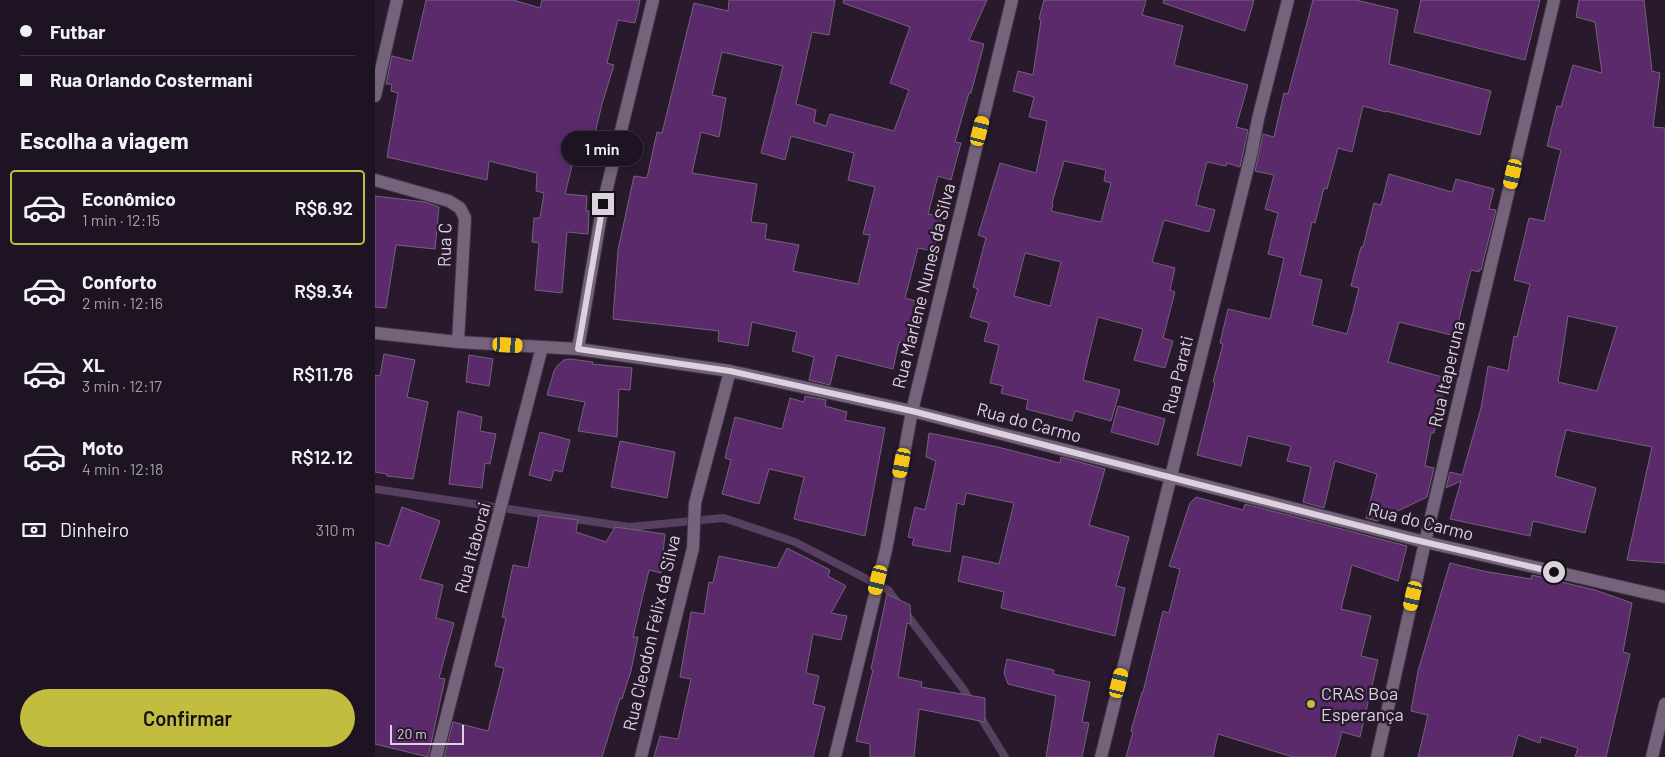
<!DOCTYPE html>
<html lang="pt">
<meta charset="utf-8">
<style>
:root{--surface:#1e1322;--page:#261c2a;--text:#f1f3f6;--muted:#a19ea5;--line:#3c3240;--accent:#c3bd3f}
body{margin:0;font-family:Barlow,sans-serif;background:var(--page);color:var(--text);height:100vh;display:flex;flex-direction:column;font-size:19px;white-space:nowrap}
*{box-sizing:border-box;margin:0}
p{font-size:16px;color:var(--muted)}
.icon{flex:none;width:28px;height:28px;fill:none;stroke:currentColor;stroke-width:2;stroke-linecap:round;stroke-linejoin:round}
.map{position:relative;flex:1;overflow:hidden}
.drawer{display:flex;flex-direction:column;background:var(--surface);width:375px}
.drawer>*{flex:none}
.guide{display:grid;align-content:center;height:110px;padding:0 20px;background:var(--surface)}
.scale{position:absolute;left:15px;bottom:12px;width:74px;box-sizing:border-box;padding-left:5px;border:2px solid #dbd1df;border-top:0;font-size:14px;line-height:18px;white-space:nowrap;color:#dbd1df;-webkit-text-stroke:4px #28192d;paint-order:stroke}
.end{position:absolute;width:22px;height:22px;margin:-11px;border:6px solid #dbd1df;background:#111;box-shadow:0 0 0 2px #111}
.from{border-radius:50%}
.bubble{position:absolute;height:35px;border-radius:18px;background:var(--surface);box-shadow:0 2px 12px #0003,0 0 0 1px var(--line);font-size:16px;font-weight:600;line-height:35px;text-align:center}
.car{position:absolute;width:15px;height:30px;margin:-15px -8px;border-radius:6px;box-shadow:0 0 4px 1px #0007;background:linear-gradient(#f5c518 24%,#345 0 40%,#f5c518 0 76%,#345 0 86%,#f5c518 0)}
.guide b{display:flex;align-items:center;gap:18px;height:48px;font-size:19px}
.guide b+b{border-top:1px solid var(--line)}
.guide i{width:12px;height:12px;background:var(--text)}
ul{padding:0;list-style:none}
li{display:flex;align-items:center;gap:15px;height:75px;margin:0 10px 8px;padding:0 10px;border:2px solid transparent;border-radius:5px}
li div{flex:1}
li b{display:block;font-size:19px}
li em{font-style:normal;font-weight:600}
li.selected{border-color:var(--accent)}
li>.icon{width:45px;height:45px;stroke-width:1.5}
h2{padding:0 20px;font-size:22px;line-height:60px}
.pay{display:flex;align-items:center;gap:12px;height:55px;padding:0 20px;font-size:19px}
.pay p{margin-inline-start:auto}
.action{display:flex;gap:10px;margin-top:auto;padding:10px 20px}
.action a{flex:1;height:58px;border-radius:30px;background:var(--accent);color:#111;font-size:20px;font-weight:600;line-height:58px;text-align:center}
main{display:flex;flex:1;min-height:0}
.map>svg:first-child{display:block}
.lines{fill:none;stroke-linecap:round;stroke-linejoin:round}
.stream{stroke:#573f60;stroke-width:8}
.building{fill:#5b2a6b;stroke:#74627b;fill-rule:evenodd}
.minor-casing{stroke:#413545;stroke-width:14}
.minor{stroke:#75637c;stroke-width:12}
.route{stroke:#dbd1df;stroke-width:6}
.poi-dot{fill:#c3bd3f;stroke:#28192d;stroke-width:2}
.labels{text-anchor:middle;stroke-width:5;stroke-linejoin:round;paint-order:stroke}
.street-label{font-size:18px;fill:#dbd1df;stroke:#28192d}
.poi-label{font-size:18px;fill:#dbd1df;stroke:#28192d;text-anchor:start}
</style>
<main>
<section class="drawer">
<div class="guide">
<b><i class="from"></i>Futbar</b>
<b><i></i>Rua Orlando Costermani</b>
</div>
<h2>Escolha a viagem</h2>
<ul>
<li class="selected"><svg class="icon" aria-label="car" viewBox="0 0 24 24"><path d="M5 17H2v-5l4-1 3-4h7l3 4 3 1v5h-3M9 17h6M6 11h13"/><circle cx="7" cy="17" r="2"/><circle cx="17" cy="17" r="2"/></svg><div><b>Econômico</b><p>1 min · 12:15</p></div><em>R$6.92</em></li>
<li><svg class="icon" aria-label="car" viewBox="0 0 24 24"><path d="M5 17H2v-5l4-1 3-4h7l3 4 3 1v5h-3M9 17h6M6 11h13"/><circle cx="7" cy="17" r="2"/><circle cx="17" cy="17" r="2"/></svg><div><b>Conforto</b><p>2 min · 12:16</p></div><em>R$9.34</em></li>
<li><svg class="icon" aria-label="car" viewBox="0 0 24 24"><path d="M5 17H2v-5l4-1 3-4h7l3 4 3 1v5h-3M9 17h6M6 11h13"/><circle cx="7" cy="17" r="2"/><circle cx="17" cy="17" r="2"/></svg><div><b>XL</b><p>3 min · 12:17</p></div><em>R$11.76</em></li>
<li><svg class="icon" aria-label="car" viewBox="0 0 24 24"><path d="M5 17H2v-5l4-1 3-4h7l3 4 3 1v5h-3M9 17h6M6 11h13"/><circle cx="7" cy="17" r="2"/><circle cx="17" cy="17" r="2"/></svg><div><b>Moto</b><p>4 min · 12:18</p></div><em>R$12.12</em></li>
</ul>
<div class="pay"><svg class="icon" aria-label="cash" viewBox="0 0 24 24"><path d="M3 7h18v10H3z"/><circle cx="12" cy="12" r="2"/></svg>Dinheiro<p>310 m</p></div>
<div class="action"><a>Confirmar</a></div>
</section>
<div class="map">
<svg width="1290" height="757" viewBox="0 0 1290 757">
<rect width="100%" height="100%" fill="#28192d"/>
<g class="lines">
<!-- stream -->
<path class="stream" d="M0,489L254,527L349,518L420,542L513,590L589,690L597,703
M603,713L630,757"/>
</g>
<!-- building -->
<path class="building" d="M51,0H138L165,8L167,0H265L260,23L243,20L232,63L239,65L227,104L218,142L204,138L190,194L212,196L211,211H214L213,234L192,232L187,293L160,290L164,243L157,242L159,218H165L169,193L161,191L162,173L114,161L112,180L12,157L23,93L16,91L17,84H11L17,56L37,61Z
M354,0H460L454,35L437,32L421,104L441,110L439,122L451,126L455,114L519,131L534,90L515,83L535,27L468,3L469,0H612L594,40L609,44L596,93H594L580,142L586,143L576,180L563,176L553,214L567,217L558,251L543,248L530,298L548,303L537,346L524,342L518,369L462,355L455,385L434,380L439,357L417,351L422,332L377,322L373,346L343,341L344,331L238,319L243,250L259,176L272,178L282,132L287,133L319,3L353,11ZM347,52L408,66L386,153L410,160L416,136L479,153L473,180L500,187L488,234L495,235L483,284L418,271L424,245L390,239L392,224L376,222L382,184L317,173L326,132L344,137L351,98L337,95Z
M669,0H771L767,15L808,26L799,65L873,85L861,127L873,130L865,167L852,163L851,166L832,162L821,205L840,210L834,232L789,220L777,262L800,268L795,290L800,292L788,338L798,341L790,368L759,360L768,329L723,317L708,380L745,390L736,421L700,411L697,421L651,409L653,400L626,393L628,386L615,383L624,345L609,341L614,323L595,317L603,289L598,287L611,238L603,235L625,163L661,173L672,121L654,117L659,97L638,91L643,71L658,75L666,20L664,19ZM689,161L731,170L729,181L736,183L726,222L676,211L678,204L677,203ZM650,253L686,262L675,306L639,296Z
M789,0H879L870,31L788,3Z
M938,0H981L1023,10L1014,64L1116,91L1105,135L1011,111V112L988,106L977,152L963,148L952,189L949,188L940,223L937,222L925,275L947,280L937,325L972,334L984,288L976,286L986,247H988L999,203L1006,205L1014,174L1077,192L1081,179L1119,189L1114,209L1121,210L1106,270L1104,269V272L1096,270L1080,336L1024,322L1013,362L1071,378L1059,433H1056L1050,466L1059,468L1052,497L1002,521L991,518L1002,474L960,461L949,508L928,502L936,467L912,461L916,446L873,436L866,466L822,455L840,383L838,382L848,344L845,343L853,309L895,319L909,258L893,254L903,213L890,209L899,175L880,171L888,134L899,137L909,93L913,94Z
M1046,0H1165L1150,60L1039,32Z
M1204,0H1269L1277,71L1285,73L1278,127L1290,128V563L1252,560L1277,447L1191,430L1180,476L1221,488L1210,533L1158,521L1155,536L1075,519L1086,481L1071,488L1075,472L1087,475L1106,408L1113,366L1133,371L1139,336L1142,337L1155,284L1139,280L1154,218L1169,221L1186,150L1172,146L1182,106L1186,107L1198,65L1227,73L1220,22L1201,17ZM1193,316L1242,327L1222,391L1183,382Z
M0,196L50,202L64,207L60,249L21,245L11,308L0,307Z
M9,354L40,360L32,397L53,402L38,479L12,476V474L0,472V375L5,376Z
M94,355L118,359L114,386L91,382Z
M195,359L218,362L217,364L257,368L255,390L244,389L242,437L203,431L210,402L172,395L179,371L183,365L189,360Z
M430,396L451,400L450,406L472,412L470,420L510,428L490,536L419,519L429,477L394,469L384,504L347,494L356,460L350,458L360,417L407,429L415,398L429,402Z
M743,406L790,419L783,445L736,432Z
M83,411L107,417L105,431L121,434L115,464L110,463L107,488L74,484Z
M165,432L195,440L187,472L179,470L176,481L154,475Z
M554,433L623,447L685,463L686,457L730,469L714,525L754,537L741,586L750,588L740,636L626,608L629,592L583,581L588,556L624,564L639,503L591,493L589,505L582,503L575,552L537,545L539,538L533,537L540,507L550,510L561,461L551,457Z
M245,441L300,452L292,498L236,487Z
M821,497L868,510L870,504L1032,546L1023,581L977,565L966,609L996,616L986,656L1003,660L985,737L967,732L960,757H918L843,734L838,757H751L758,732L756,731L767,692H768L788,611L794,613L805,569L794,566L815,503Z
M27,507L65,521L45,579L68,585L61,618L79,623L64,678L70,679L53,757L0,744V542L14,546Z
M164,515L203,520L201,532L231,542L240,527L290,534L286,573L274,570L258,637H263L256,671L247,699L245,698L227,757H69L78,722L113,731L129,668L120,666L131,618L127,617L138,565L153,568Z
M412,548L455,570L453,576L471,586L456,613L472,616L466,640L438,634L431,673L444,676L438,704L450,707L438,757H279L285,736L303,739L316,679L305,677L316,612L329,614L334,582L338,583L344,556L402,568Z
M1075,563L1108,571L1156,579L1157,575L1220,590L1257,603L1248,652L1255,654L1231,757H1200L1203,748L1166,737L1165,743L1143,735L1137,757H1043L1053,715L1036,711L1043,671Z
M512,594L535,605L536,624L532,623L523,677L547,682L546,687L610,698V722L544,709L539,757H495V744L481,741L498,670L496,669Z
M632,659L679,670L678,674L715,682L707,722L714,723L707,757H671L681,696L633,684L629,673Z"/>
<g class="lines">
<!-- minor casing -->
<g class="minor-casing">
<path id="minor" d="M0,96L22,0
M0,180L74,201L85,208L90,218L83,342
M0,333L83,342L203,349L355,371L537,411L1050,542L1290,597
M203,349L228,204L278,0
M61,757L167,347
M266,757L318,548L320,503L355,371
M460,757L511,550L537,411L637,0
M726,757L876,155L883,119L913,0
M1002,757L1050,542L1179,0
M1277,757L1290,704"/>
</g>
<!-- minor -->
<use href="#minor" class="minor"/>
</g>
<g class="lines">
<!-- route -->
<path class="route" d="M228,204L203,349L355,371L537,411L1032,538L1179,572"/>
</g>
<!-- markers -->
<circle class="poi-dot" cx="936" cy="704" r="5"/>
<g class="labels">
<!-- street labels -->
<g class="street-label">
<text transform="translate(70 245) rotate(-89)" y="6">Rua C</text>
<text transform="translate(549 286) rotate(-76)" y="6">Rua Marlene Nunes da Silva</text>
<text transform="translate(1072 374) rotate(-77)" y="6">Rua Itaperuna</text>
<text transform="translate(803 375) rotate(-76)" y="6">Rua Parati</text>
<text transform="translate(654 423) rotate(15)" y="6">Rua do Carmo</text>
<text transform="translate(1046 522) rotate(14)" y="6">Rua do Carmo</text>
<text transform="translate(98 548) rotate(-75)" y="6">Rua Itaborai</text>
<text transform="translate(277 633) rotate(-77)" y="6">Rua Cleodon Félix da Silva</text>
</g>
<!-- poi labels -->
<g class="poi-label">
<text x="946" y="700">CRAS Boa<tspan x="946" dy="21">Esperança</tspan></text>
</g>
</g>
</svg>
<div class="scale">20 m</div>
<i class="end from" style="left:1179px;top:572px"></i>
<i class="end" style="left:228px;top:204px"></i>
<div class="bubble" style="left:186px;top:131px;width:82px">1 min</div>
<i class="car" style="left:605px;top:131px;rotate:14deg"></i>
<i class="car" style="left:1138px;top:174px;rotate:193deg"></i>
<i class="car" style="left:133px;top:345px;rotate:93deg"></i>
<i class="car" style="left:527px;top:463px;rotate:191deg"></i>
<i class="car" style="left:503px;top:580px;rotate:194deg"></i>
<i class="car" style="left:1038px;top:596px;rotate:193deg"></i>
<i class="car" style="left:744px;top:683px;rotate:14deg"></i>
</div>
</main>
